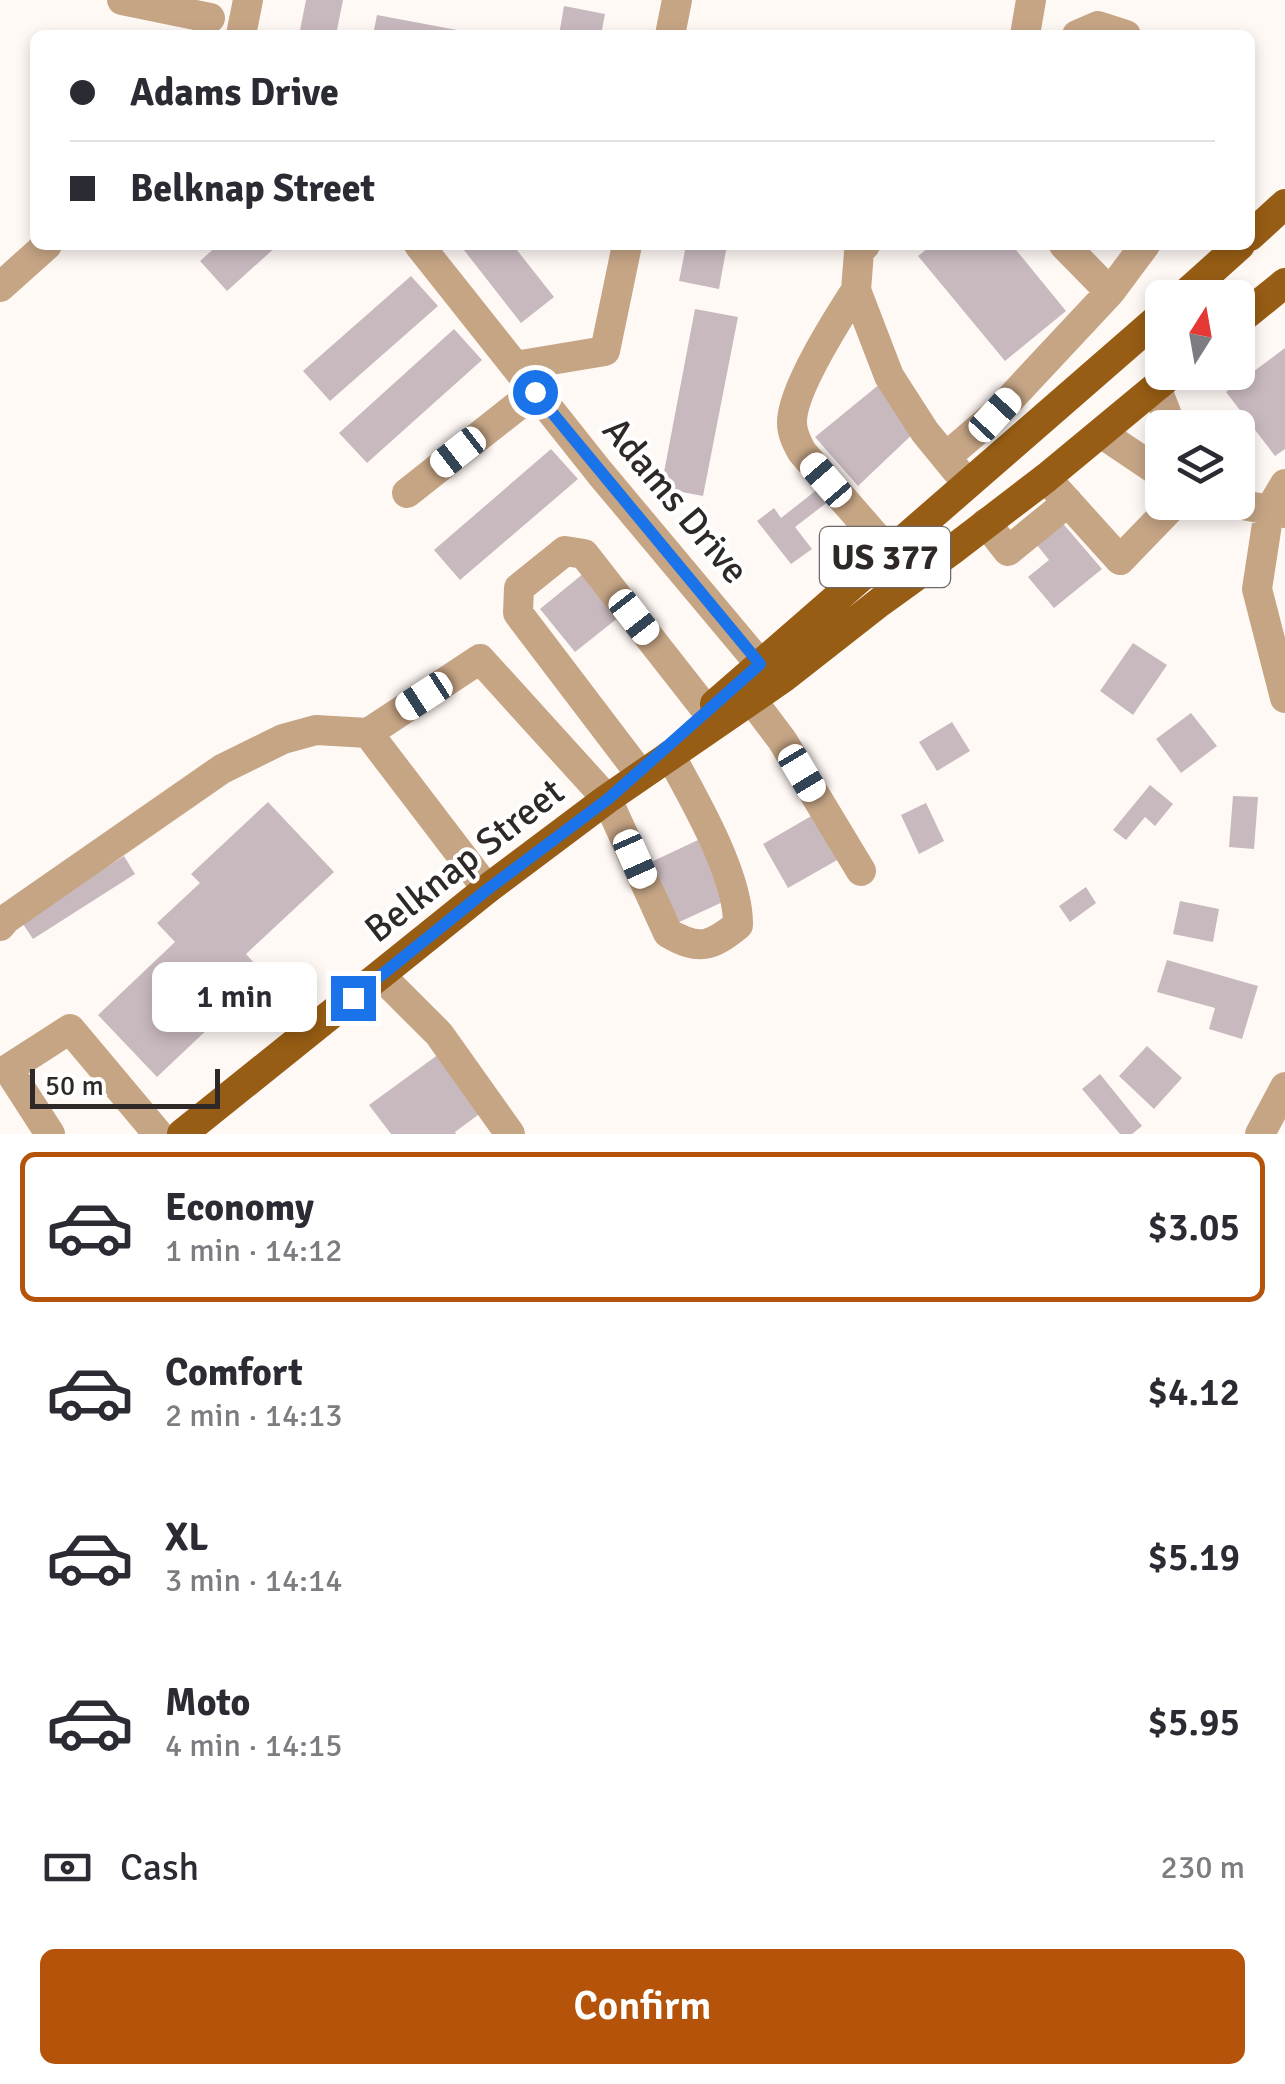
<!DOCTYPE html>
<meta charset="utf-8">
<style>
:root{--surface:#fff;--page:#f2f2f3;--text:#2b2b33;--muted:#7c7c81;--line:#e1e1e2;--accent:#b45309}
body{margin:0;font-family:Signika,sans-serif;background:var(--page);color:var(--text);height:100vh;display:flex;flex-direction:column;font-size:38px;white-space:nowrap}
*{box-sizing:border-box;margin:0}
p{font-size:32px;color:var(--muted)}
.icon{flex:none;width:55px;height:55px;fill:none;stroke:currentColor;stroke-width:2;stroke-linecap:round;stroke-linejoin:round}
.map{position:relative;height:1134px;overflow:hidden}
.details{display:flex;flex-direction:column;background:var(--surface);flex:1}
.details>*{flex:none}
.banner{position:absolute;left:30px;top:30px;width:1225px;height:220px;border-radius:15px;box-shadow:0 5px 15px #0003;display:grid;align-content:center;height:220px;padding:0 40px;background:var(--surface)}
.needle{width:65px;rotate:11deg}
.controls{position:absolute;left:1145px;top:280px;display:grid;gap:20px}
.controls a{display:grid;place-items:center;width:110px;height:110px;border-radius:15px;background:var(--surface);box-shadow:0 5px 15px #0003;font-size:50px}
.scale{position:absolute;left:30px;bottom:25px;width:190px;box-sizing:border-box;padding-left:10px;border:5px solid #2e2826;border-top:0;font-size:28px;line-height:35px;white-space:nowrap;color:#2e2826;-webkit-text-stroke:8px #fff;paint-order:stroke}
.end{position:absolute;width:45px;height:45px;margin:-22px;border:12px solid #1a73e8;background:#fff;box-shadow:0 0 0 5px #fff}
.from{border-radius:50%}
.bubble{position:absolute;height:70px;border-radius:15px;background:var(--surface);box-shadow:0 5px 15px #0003;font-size:32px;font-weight:600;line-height:70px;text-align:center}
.car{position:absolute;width:30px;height:60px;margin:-30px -15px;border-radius:12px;box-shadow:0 0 8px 2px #0007;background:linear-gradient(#fff 24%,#345 0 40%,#fff 0 76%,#345 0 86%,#fff 0)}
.banner b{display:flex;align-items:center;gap:35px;height:95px;font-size:38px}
.banner b+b{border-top:2px solid var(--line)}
.banner i{width:25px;height:25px;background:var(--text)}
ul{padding:18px 0 0;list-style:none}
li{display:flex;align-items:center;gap:30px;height:150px;margin:0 20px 15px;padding:0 20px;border:5px solid transparent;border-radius:15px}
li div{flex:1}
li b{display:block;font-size:38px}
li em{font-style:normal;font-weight:600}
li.on{border-color:var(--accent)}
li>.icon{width:90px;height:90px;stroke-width:1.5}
.pay{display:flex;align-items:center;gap:25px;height:110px;padding:0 40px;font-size:38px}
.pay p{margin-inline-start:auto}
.primary-button{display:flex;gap:20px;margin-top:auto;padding:20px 40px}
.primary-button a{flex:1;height:115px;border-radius:15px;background:var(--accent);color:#fff;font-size:40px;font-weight:600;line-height:115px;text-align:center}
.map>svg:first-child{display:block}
.building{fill:#c8b9bf}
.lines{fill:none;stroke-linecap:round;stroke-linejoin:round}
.minor{stroke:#c6a585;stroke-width:30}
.major{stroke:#975d14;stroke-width:30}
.route{stroke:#1a73e8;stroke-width:12}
.labels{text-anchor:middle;stroke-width:8;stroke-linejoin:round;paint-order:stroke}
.shield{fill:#fff;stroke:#6d6867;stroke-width:2.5}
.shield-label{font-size:35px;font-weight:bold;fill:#2e2826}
.street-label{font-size:38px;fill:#2e2826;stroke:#fff}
</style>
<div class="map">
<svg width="1285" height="1134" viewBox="0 0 1285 1134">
<rect width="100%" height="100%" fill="#fff9f6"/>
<!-- building -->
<path class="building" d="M306,0H343L336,35H299Z
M564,6L605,14L601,35H559Z
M377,15L473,33V35H373Z
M218,245H278L227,291L200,261Z
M460,245H513L554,297L521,323Z
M686,245H727L719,289L679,281Z
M932,245H1012L1066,311L1005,361L918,256Z
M411,276L438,306L330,401L303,371Z
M695,309L738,317L703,496L661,488Z
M454,329L482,360L367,463L339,433Z
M1285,348V449L1275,456L1226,392Z
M881,383L918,429L858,486L815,437Z
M551,449L578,479L460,580L434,550Z
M819,488L829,501L795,527L812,549L791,564L757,521L774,508L781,518Z
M1059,519L1102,569L1054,608L1028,577L1049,560L1033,540Z
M584,573L619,617L575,652L540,609Z
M1133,643L1167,665L1133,715L1100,691Z
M1191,713L1217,746L1181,773L1156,739Z
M952,722L970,751L937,771L919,742Z
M1150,785L1173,804L1155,826L1145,817L1126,840L1113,830Z
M1233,796L1258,797L1254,849L1229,847Z
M268,802L334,872L246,954L265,975L157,1077L98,1015L175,942L157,923L200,883L191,874Z
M926,803L944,841L919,854L901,815Z
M813,815L839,859L788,888L763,844Z
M698,840L727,900L675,924L647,864Z
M124,856L135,874L33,939L21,921Z
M1086,887L1096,903L1070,922L1059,906Z
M1180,901L1219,909L1213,942L1173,934Z
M1167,960L1258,986L1242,1039L1209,1029L1215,1008L1157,992Z
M1147,1046L1182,1078L1154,1109L1119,1076Z
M439,1054L482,1112L455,1132L456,1134H391L369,1105Z
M1100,1074L1142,1126L1132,1134H1120L1082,1089Z"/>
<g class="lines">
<!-- minor -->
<path class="minor" d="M122,0L210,18
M241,35L248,0
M670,35L677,0
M1025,35L1031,0
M1077,35L1098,26L1126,35
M419,245L600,473L760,664
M865,245L859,252L856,290L889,376L925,432L957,471
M0,287L47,245
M856,290C838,318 791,391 792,423C792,434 797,443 802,452L890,553
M1110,292L1145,245
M515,366L605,351L627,245
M1156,387L1172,428
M1101,433L1162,474
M946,457L995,415L1110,292L1064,245
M1046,478L1120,560L1176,502
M1285,484L1269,511L1257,589L1285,698
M407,493L535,392
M1227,502L1285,513
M986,523L1008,551L1068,502
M751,699L782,740L861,871
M638,771L518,613L519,588L565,551L584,554L707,711
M487,889L368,733L480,659L607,799L668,933C699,951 711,947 738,925C739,876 694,799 670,755
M0,926L6,919L222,769L283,739L316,730L368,733
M381,976L439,1034L510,1134
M50,1134L8,1069L70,1029L158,1134
M1260,1134L1285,1087"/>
<!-- major -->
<path class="major" d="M1250,236L1285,204
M1181,298L1240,245
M1238,321L1285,283
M715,704L1162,315
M182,1134L487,889L607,799L783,678L880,602L952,550L1046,478L1174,372"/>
</g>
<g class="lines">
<!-- route -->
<path class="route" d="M353,998L488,889L608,799L760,664L535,392"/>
</g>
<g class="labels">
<!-- shield labels -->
<rect class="shield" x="820" y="527" width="130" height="60" rx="8"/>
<g class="shield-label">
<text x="885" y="569">US 377</text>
</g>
<!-- street labels -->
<g class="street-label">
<text transform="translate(676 500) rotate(50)" y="13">Adams Drive</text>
<text transform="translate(464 860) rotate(-38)" y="13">Belknap Street</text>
</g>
</g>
</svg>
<div class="controls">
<a><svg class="needle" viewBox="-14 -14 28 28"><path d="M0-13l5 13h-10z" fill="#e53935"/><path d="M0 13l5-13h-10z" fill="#7c7c81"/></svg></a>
<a><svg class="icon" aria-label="layers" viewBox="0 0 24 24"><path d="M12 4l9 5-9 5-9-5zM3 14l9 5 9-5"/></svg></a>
</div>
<div class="scale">50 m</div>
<i class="end from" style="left:535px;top:392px"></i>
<i class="end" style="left:353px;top:998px"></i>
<div class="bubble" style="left:152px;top:962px;width:165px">1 min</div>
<i class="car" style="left:995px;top:415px;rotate:43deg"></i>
<i class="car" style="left:458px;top:452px;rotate:232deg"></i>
<i class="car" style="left:826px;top:480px;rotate:319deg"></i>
<i class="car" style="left:634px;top:617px;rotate:142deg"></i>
<i class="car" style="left:424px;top:696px;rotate:237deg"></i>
<i class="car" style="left:802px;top:773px;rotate:149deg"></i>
<i class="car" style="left:635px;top:859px;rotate:156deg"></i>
<div class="banner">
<b><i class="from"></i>Adams Drive</b>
<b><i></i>Belknap Street</b>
</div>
</div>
<section class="details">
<ul>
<li class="on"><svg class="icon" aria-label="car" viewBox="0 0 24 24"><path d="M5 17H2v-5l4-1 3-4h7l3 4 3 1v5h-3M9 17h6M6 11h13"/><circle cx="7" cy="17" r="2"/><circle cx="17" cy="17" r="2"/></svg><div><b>Economy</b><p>1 min · 14:12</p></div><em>$3.05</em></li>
<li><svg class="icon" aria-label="car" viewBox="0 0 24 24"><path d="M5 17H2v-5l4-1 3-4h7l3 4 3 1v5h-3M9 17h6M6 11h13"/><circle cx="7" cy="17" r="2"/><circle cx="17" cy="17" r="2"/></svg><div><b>Comfort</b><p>2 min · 14:13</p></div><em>$4.12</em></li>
<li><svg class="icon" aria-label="car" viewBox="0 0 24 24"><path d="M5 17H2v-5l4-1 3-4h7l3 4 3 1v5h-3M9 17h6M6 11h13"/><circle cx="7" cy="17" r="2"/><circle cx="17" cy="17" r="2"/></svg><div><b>XL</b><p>3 min · 14:14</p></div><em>$5.19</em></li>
<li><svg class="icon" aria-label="car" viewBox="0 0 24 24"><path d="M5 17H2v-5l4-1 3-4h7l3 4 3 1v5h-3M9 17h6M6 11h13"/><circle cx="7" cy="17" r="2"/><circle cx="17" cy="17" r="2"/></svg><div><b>Moto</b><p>4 min · 14:15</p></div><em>$5.95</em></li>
</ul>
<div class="pay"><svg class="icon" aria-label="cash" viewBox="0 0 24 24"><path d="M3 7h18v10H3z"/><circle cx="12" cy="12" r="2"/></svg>Cash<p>230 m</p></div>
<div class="primary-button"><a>Confirm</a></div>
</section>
